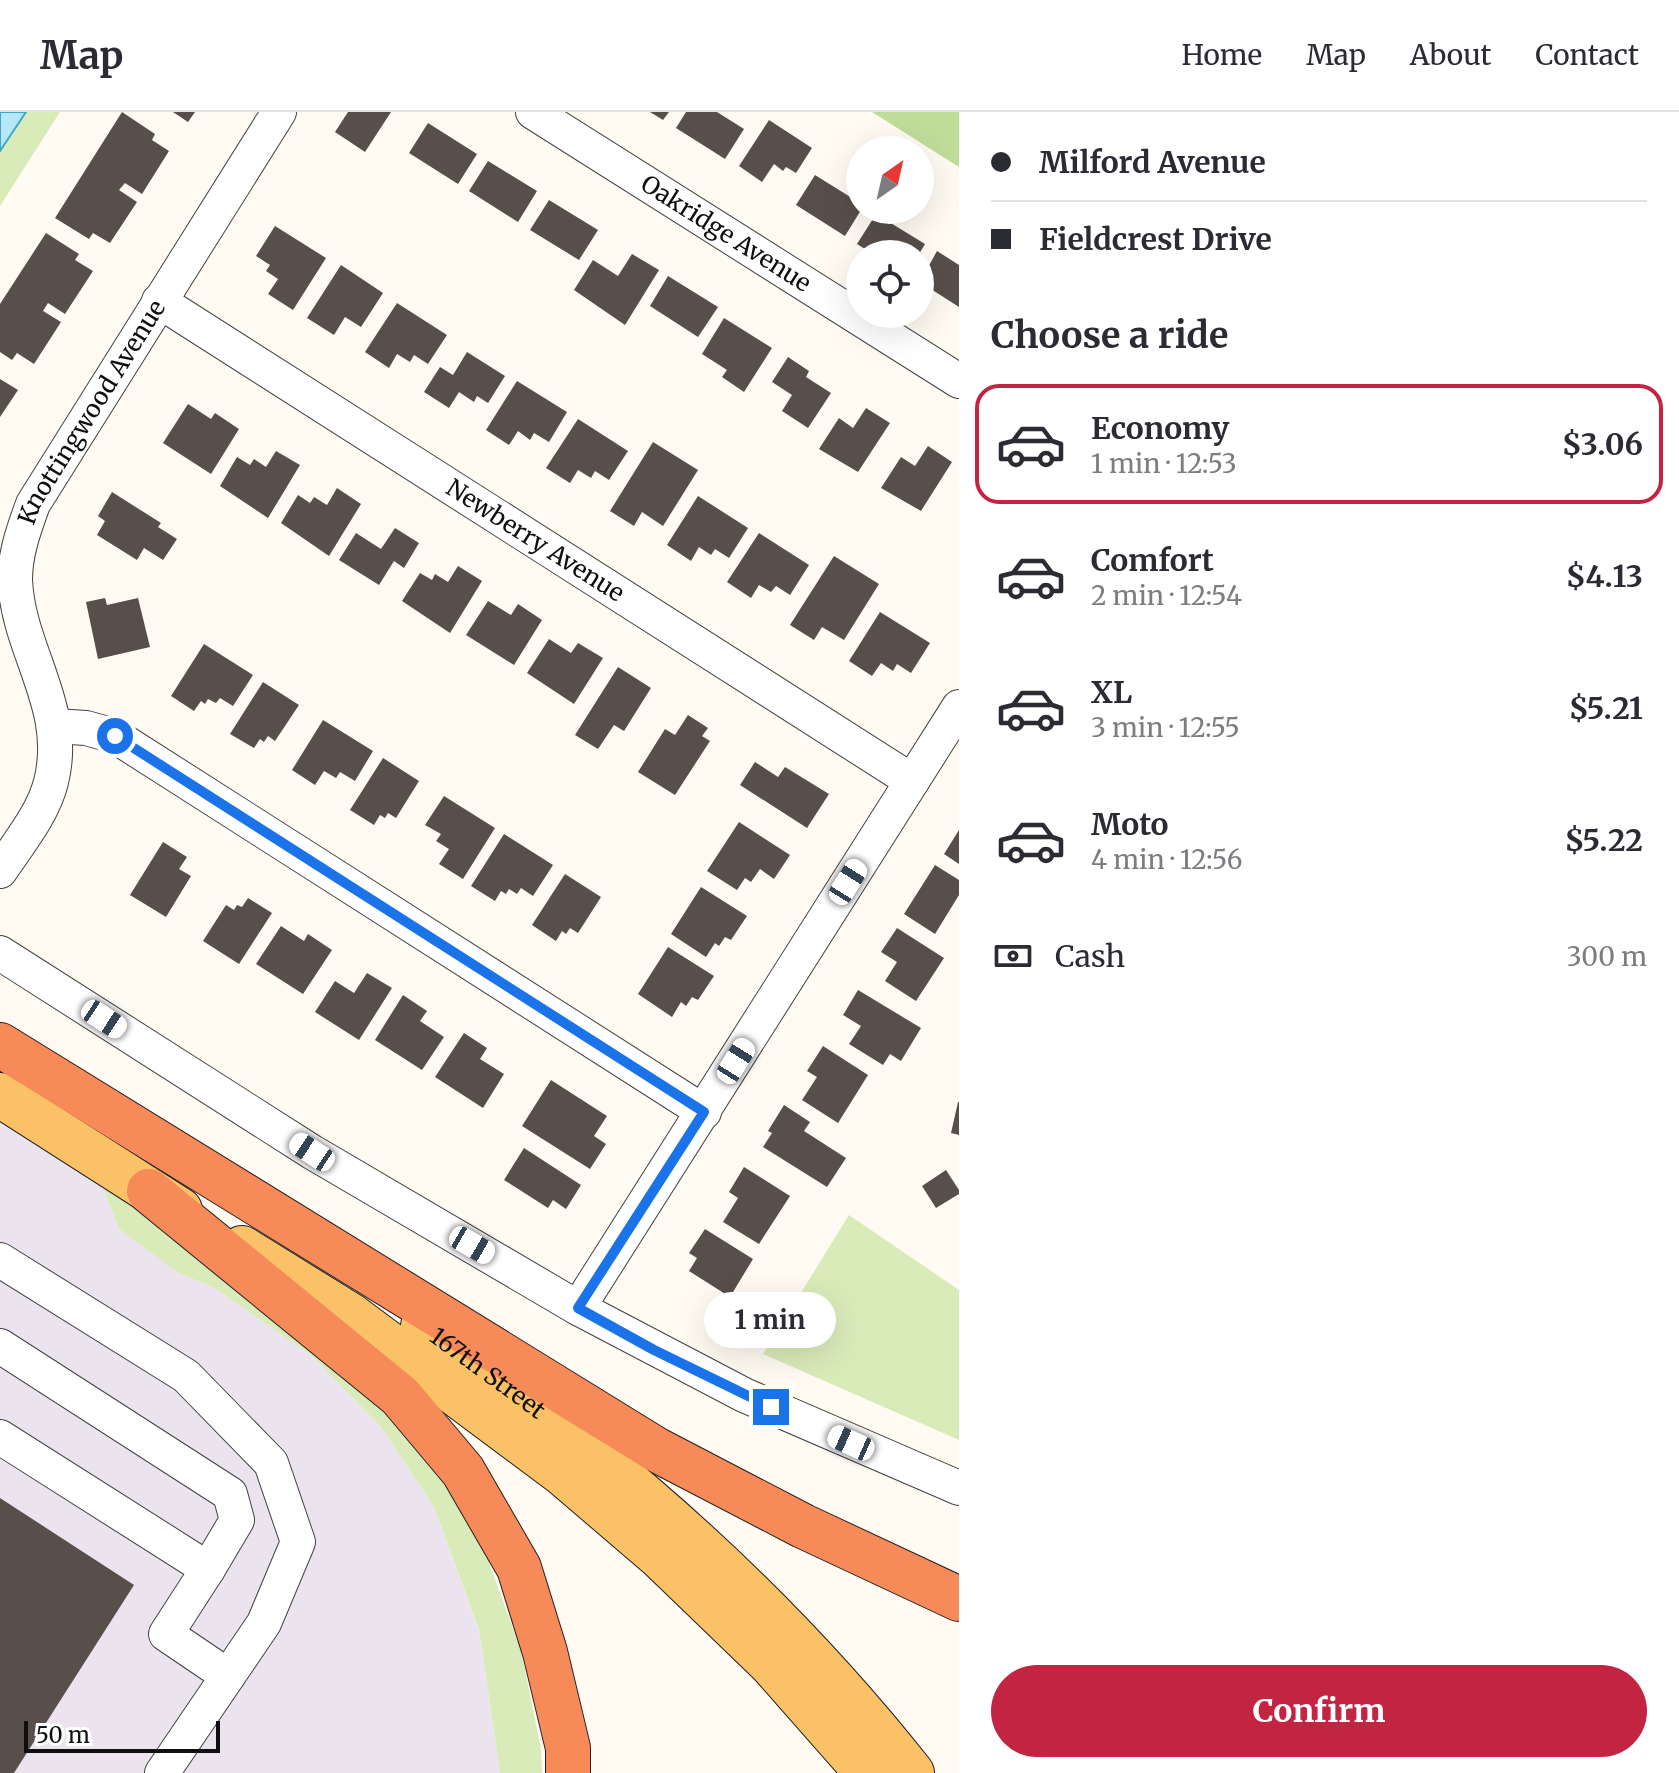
<!DOCTYPE html>
<meta charset="utf-8">
<style>
:root{--surface:#fff;--page:#f2f2f3;--text:#2b2b33;--muted:#7c7c81;--line:#e1e1e2;--accent:#c22442}
body{margin:0;font-family:Merriweather,serif;background:var(--page);color:var(--text);height:100vh;display:flex;flex-direction:column;font-size:30px;white-space:nowrap}
*{box-sizing:border-box;margin:0}
p{font-size:26px;color:var(--muted)}
.icon{flex:none;width:44px;height:44px;fill:none;stroke:currentColor;stroke-width:2;stroke-linecap:round;stroke-linejoin:round}
.map{position:relative;flex:1;overflow:hidden}
.side{display:flex;flex-direction:column;background:var(--surface);width:720px}
.side>*{flex:none}
.banner{display:grid;align-content:center;height:176px;padding:0 32px;background:var(--surface)}
.needle{width:52px;rotate:34deg}
.buttons{position:absolute;left:846px;top:24px;display:grid;gap:16px}
.buttons a{display:grid;place-items:center;width:88px;height:88px;border-radius:50%;background:var(--surface);box-shadow:0 8px 32px #0002;font-size:40px}
.scale{position:absolute;left:24px;bottom:20px;width:196px;box-sizing:border-box;padding-left:8px;border:4px solid #0f0f0f;border-top:0;font-size:22px;line-height:28px;white-space:nowrap;color:#0f0f0f;-webkit-text-stroke:6px #fff;paint-order:stroke}
.end{position:absolute;width:36px;height:36px;margin:-18px;border:10px solid #1a73e8;background:#fff;box-shadow:0 0 0 4px #fff}
.from{border-radius:50%}
.bubble{position:absolute;height:56px;border-radius:28px;background:var(--surface);box-shadow:0 8px 32px #0002;font-size:26px;font-weight:700;line-height:56px;text-align:center}
.car{position:absolute;width:24px;height:48px;margin:-24px -12px;border-radius:10px;box-shadow:0 0 6px 2px #0007;background:linear-gradient(#fff 24%,#345 0 40%,#fff 0 76%,#345 0 86%,#fff 0)}
.banner b{display:flex;align-items:center;gap:28px;height:76px;font-size:30px}
.banner b+b{border-top:2px solid var(--line)}
.banner i{width:20px;height:20px;background:var(--text)}
ul{padding:0;list-style:none}
li{display:flex;align-items:center;gap:24px;height:120px;margin:0 16px 12px;padding:0 16px;border:4px solid transparent;border-radius:24px}
li div{flex:1}
li b{display:block;font-size:30px}
li em{font-style:normal;font-weight:700}
li.active{border-color:var(--accent)}
li>.icon{width:72px;height:72px;stroke-width:1.5}
h2{padding:0 32px;font-size:36px;line-height:96px}
.pay{display:flex;align-items:center;gap:20px;height:88px;padding:0 32px;font-size:30px}
.pay p{margin-inline-start:auto}
.button{display:flex;gap:16px;margin-top:auto;padding:16px 32px}
.button a{flex:1;height:92px;border-radius:48px;background:var(--accent);color:#fff;font-size:32px;font-weight:700;line-height:92px;text-align:center}
header{display:flex;align-items:center;gap:48px;box-sizing:border-box;height:112px;padding:0 40px;background:var(--surface);border-bottom:2px solid var(--line)}
header strong{font-size:38px}
nav{display:flex;gap:44px;margin-inline-start:auto;font-size:28px}
main{display:flex;flex:1;min-height:0}
.map>svg:first-child{display:block}
.industrial{fill:#ebe4ee}
.green{fill:#daebba}
.forest{fill:#c0dc99}
.water{fill:#b6e8f7;stroke:#3ba9cf;stroke-width:2}
.building{fill:#584f4b}
.lines{fill:none;stroke-linecap:round;stroke-linejoin:round}
.minor-casing{stroke:#424242;stroke-width:36}
.major-casing{stroke:#202020;stroke-width:46}
.highway-casing{stroke:#202020;stroke-width:46}
.minor{stroke:#fff;stroke-width:34}
.major{stroke:#fac167;stroke-width:44}
.highway{stroke:#f68a59;stroke-width:44}
.route{stroke:#1a73e8;stroke-width:10}
.labels{text-anchor:middle;stroke-width:8;stroke-linejoin:round;paint-order:stroke}
.street-label{font-size:24px;fill:#0f0f0f;stroke:#fff}
</style>
<header>
<strong>Map</strong>
<nav><a>Home</a><a>Map</a><a>About</a><a>Contact</a></nav>
</header>
<main>
<div class="map">
<svg width="959" height="1661" viewBox="0 0 959 1661">
<rect width="100%" height="100%" fill="#fffaf2"/>
<!-- industrial -->
<path class="industrial" d="M0,1010L104,1077L119,1117L178,1161L213,1175L312,1244L381,1315L434,1395L479,1519L500,1661H0Z"/>
<!-- green -->
<path class="green" d="M0,0H60L0,94Z
M104,1077L159,1109L422,1325L480,1426L521,1538L541,1637L542,1661H500L479,1518L434,1395L381,1315L312,1244L213,1175L178,1161L119,1117Z
M849,1103L959,1178V1328L763,1242Z"/>
<!-- forest -->
<path class="forest" d="M872,0H959V55Z"/>
<!-- water -->
<path class="water" d="M0,0H26L0,39Z"/>
<!-- building -->
<path class="building" d="M122,0L155,22L152,28L169,39L142,82L125,71L119,78L137,90L110,131L93,121L89,127L55,106Z
M173,0H195L188,10Z
M348,0H391L365,40L335,20Z
M650,0H669L663,8Z
M686,0H717L744,17L725,47L676,16Z
M769,8L812,36L796,61L786,55L783,59L774,52L762,70L739,54Z
M428,11L477,42L458,72L409,41Z
M488,49L537,79L518,110L469,79Z
M815,63L860,91L861,98L845,124L796,93Z
M549,88L598,118L579,148L530,118Z
M876,102L925,132L919,142H873L857,132Z
M275,114L326,146L293,198L268,182L278,167L266,159L270,153L256,144Z
M46,121L79,142L75,148L93,159L65,202L48,191L43,199L61,210L34,252L17,241L12,248L0,240V192Z
M937,139L959,153V195L920,170Z
M632,142L659,158L625,213L574,178L593,148L618,164Z
M341,153L383,181L361,215L345,205L334,223L307,206Z
M668,164L718,195L698,225L650,194Z
M397,191L447,223L428,252L414,243L410,250L397,242L389,256L365,240Z
M724,206L772,236L744,280L722,265L727,258L702,242Z
M467,240L505,264L488,291L477,284L474,290L459,280L449,296L424,280L440,255L453,263Z
M788,245L809,259L806,265L831,281L808,316L782,299L792,283L772,270Z
M0,267L18,278L0,305Z
M517,269L567,300L549,330L534,321L530,328L518,319L509,333L486,318Z
M188,292L211,307L215,301L239,317L211,362L163,331Z
M866,296L890,311L858,360L819,337L839,306L853,316Z
M578,307L628,339L609,368L595,359L591,366L578,358L570,371L546,356Z
M653,330L698,358L663,414L642,400L634,414L610,399Z
M928,334L952,350L921,399L881,376L901,345L915,354Z
M276,339L300,353L268,406L220,374L237,345L250,353L254,347L266,355Z
M337,376L361,392L329,444L281,411L298,383L310,391L314,385L327,393Z
M112,380L161,411L158,415L177,427L163,448L144,436L137,448L97,423L105,409L98,404Z
M698,384L748,416L729,446L715,437L711,443L699,435L691,449L667,433Z
M395,416L419,431L404,456L394,449L379,473L339,448L356,421L381,437Z
M759,421L809,453L790,483L776,474L771,480L759,473L751,486L727,470Z
M834,444L879,472L844,528L822,515L814,528L790,513Z
M458,454L482,469L450,521L402,489L420,461L432,468L435,462L448,470Z
M105,486L107,493L138,486L150,535L98,547L86,490Z
M488,489L511,503L518,492L542,508L514,553L466,523Z
M880,500L930,531L911,561L897,552L893,559L881,551L872,564L849,549Z
M549,527L571,541L578,531L603,546L574,592L527,561Z
M204,532L253,563L233,594L220,586L216,591L208,587L205,592L201,589L194,599L171,584Z
M618,555L651,576L624,619L614,613L598,637L575,623Z
M263,570L299,593L275,629L268,624L264,630L260,627L254,636L230,622Z
M688,603L708,616L702,624L710,629L675,683L638,660L665,617L675,623Z
M323,608L373,639L355,669L340,660L336,666L324,659L315,673L292,658Z
M383,646L419,669L396,706L388,701L385,706L380,703L374,713L350,698Z
M755,650L778,665L785,655L829,682L807,716L740,673Z
M444,684L495,716L463,767L439,752L449,737L436,729L441,722L425,713Z
M739,710L790,743L774,767L760,757L751,770L745,766L737,778L707,759Z
M959,718V752L944,742Z
M504,722L553,753L533,784L521,776L517,782L509,777L506,782L501,779L495,789L471,774Z
M163,730L187,745L179,757L191,764L166,805L130,783Z
M935,753L959,768V783L935,822L904,802Z
M565,762L601,785L578,821L570,816L566,822L562,819L556,829L532,813Z
M701,775L747,804L731,828L725,825L719,834L715,831L706,845L671,822Z
M248,786L272,801L239,852L203,829L226,793L234,798L237,793L242,795Z
M281,814L304,829L308,822L332,838L303,882L256,852Z
M897,816L944,846L916,889L885,869L897,850L881,840Z
M668,835L714,864L698,888L692,885L686,894L681,890L672,905L638,882Z
M367,861L392,876L359,928L315,900L335,869L354,881Z
M858,878L921,916L901,949L890,942L883,953L849,932L861,914L843,903Z
M403,883L427,899L420,909L444,925L422,958L375,928Z
M464,921L487,936L480,947L504,962L483,996L435,965Z
M823,934L868,963L838,1011L802,988L817,965L807,959Z
M551,968L607,1004L594,1024L606,1032L590,1057L522,1014Z
M958,990H959V1023L951,1021Z
M784,993L810,1010L804,1019L846,1046L827,1075L763,1035L772,1021L768,1019Z
M524,1036L581,1073L566,1097L553,1088L548,1096L504,1068Z
M744,1055L790,1084L759,1132L723,1110L738,1086L729,1080Z
M946,1058L959,1078V1082L936,1096L922,1074Z
M705,1117L753,1147L730,1185L689,1159L697,1146L689,1141Z
M0,1386L134,1473L14,1661H0Z"/>
<g class="lines">
<!-- minor casing -->
<g class="minor-casing">
<g id="minor">
<path id="s1" d="M533,0L959,269"/>
<path id="s2" d="M159,189L912,669"/>
<path d="M55,614L86,616L115,624L704,1000"/>
<path id="s3" d="M0,759C18,732 43,702 51,670C70,595 18,539 15,468C15,441 24,417 33,392L279,0"/>
<path d="M0,841L312,1040L578,1196L744,1283L959,1376"/>
<path d="M0,1148L186,1264L271,1351L298,1430L264,1511L162,1661"/>
<path d="M578,1196L959,595"/>
<path d="M0,1234L230,1382L237,1408L208,1457"/>
<path d="M0,1325L208,1457L166,1522L228,1564"/>
</g>
</g>
<!-- major casing -->
<g class="major-casing">
<g id="major">
<path d="M0,983L180,1098"/>
<path d="M242,1136L350,1203L562,1361L659,1444L771,1552L867,1661"/>
<path id="s4" d="M423,1214C476,1254 532,1292 584,1334C704,1430 817,1541 912,1661"/>
</g>
</g>
<!-- highway casing -->
<g class="highway-casing">
<path id="highway" d="M0,933L657,1338L803,1414L959,1487
M149,1079L400,1284L463,1359L519,1456L545,1540L568,1636V1661"/>
</g>
<!-- minor -->
<use href="#minor" class="minor"/>
<!-- major -->
<use href="#major" class="major"/>
<!-- highway -->
<use href="#highway" class="highway"/>
</g>
<g class="lines">
<!-- route -->
<path class="route" d="M115,624L704,1000L578,1196L654,1238L771,1295"/>
</g>
<g class="labels">
<!-- street labels -->
<g class="street-label">
<text dy="8" stroke="none"><textPath href="#s1" startOffset="228">Oakridge Avenue</textPath></text>
<text dy="8" stroke="none"><textPath href="#s3" startOffset="498">Knottingwood Avenue</textPath></text>
<text dy="8" stroke="none"><textPath href="#s2" startOffset="446">Newberry Avenue</textPath></text>
<text dy="8" stroke="none"><textPath href="#s4" startOffset="80">167th Street</textPath></text>
</g>
</g>
</svg>
<div class="buttons">
<a><svg class="needle" viewBox="-14 -14 28 28"><path d="M0-13l5 13h-10z" fill="#e53935"/><path d="M0 13l5-13h-10z" fill="#7c7c81"/></svg></a>
<a><svg class="icon" aria-label="locate" viewBox="0 0 24 24"><circle cx="12" cy="12" r="6"/><path d="M12 2v4M12 18v4M2 12h4M18 12h4"/></svg></a>
</div>
<div class="scale">50 m</div>
<i class="end from" style="left:115px;top:624px"></i>
<i class="end" style="left:771px;top:1295px"></i>
<div class="bubble" style="left:704px;top:1180px;width:132px">1 min</div>
<i class="car" style="left:848px;top:770px;rotate:32deg"></i>
<i class="car" style="left:104px;top:907px;rotate:123deg"></i>
<i class="car" style="left:736px;top:949px;rotate:32deg"></i>
<i class="car" style="left:312px;top:1040px;rotate:303deg"></i>
<i class="car" style="left:472px;top:1133px;rotate:120deg"></i>
<i class="car" style="left:851px;top:1331px;rotate:294deg"></i>
</div>
<section class="side">
<div class="banner">
<b><i class="from"></i>Milford Avenue</b>
<b><i></i>Fieldcrest Drive</b>
</div>
<h2>Choose a ride</h2>
<ul>
<li class="active"><svg class="icon" aria-label="car" viewBox="0 0 24 24"><path d="M5 17H2v-5l4-1 3-4h7l3 4 3 1v5h-3M9 17h6M6 11h13"/><circle cx="7" cy="17" r="2"/><circle cx="17" cy="17" r="2"/></svg><div><b>Economy</b><p>1 min · 12:53</p></div><em>$3.06</em></li>
<li><svg class="icon" aria-label="car" viewBox="0 0 24 24"><path d="M5 17H2v-5l4-1 3-4h7l3 4 3 1v5h-3M9 17h6M6 11h13"/><circle cx="7" cy="17" r="2"/><circle cx="17" cy="17" r="2"/></svg><div><b>Comfort</b><p>2 min · 12:54</p></div><em>$4.13</em></li>
<li><svg class="icon" aria-label="car" viewBox="0 0 24 24"><path d="M5 17H2v-5l4-1 3-4h7l3 4 3 1v5h-3M9 17h6M6 11h13"/><circle cx="7" cy="17" r="2"/><circle cx="17" cy="17" r="2"/></svg><div><b>XL</b><p>3 min · 12:55</p></div><em>$5.21</em></li>
<li><svg class="icon" aria-label="car" viewBox="0 0 24 24"><path d="M5 17H2v-5l4-1 3-4h7l3 4 3 1v5h-3M9 17h6M6 11h13"/><circle cx="7" cy="17" r="2"/><circle cx="17" cy="17" r="2"/></svg><div><b>Moto</b><p>4 min · 12:56</p></div><em>$5.22</em></li>
</ul>
<div class="pay"><svg class="icon" aria-label="cash" viewBox="0 0 24 24"><path d="M3 7h18v10H3z"/><circle cx="12" cy="12" r="2"/></svg>Cash<p>300 m</p></div>
<div class="button"><a>Confirm</a></div>
</section>
</main>
